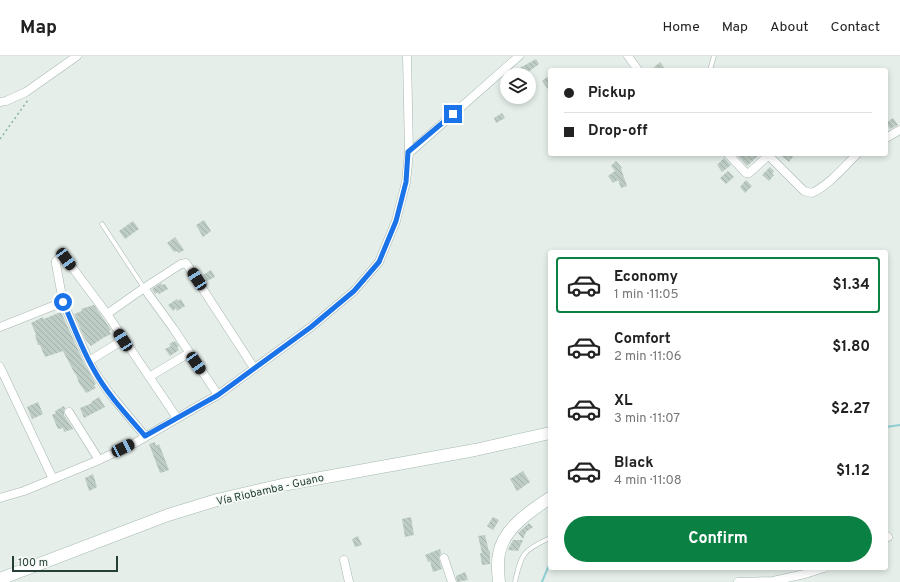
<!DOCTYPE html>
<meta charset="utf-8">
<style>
:root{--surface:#fff;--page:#f2f2f2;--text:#222;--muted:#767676;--line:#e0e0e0;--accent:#0b8043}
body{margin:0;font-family:Overpass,sans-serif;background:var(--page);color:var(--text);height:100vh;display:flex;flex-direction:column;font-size:15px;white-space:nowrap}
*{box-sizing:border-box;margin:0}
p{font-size:13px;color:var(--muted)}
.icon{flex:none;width:22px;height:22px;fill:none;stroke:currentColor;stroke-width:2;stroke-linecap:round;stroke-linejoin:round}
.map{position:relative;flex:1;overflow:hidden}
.details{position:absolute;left:548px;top:194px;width:340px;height:320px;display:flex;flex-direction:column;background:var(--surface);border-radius:4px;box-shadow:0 2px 6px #0003}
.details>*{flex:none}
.top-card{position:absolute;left:548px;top:12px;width:340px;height:88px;border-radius:4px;box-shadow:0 2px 6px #0003;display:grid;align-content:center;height:88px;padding:0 16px;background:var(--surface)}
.buttons{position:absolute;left:500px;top:12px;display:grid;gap:8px}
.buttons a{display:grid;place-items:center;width:36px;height:36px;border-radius:50%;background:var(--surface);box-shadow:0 2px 6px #0003;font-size:20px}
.scale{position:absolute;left:12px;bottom:10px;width:106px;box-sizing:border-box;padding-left:4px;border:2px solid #243f35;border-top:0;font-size:11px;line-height:14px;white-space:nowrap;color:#243f35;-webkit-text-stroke:3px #f6faf7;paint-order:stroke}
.end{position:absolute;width:18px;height:18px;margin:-9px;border:5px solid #1a73e8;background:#fff;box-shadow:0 0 0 2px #fff}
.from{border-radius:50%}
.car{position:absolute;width:12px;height:24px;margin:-12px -6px;border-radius:5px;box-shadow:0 0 3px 1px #0007;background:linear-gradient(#222 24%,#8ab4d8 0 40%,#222 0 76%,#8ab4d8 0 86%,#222 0)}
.top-card b{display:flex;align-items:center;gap:14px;height:38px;font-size:15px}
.top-card b+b{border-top:1px solid var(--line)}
.top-card i{width:10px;height:10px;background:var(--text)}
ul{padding:7px 0 0;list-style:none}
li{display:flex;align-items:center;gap:12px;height:56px;margin:0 8px 6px;padding:0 8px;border:2px solid transparent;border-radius:4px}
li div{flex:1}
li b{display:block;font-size:15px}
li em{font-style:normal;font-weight:700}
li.current{border-color:var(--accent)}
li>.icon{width:36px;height:36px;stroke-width:1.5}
.action{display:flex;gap:8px;margin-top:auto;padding:8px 16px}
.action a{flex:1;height:46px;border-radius:24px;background:var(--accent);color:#fff;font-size:16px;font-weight:700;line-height:46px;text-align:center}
header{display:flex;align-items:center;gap:24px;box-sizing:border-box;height:56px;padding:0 20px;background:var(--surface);border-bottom:1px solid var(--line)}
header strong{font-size:19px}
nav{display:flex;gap:22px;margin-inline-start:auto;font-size:14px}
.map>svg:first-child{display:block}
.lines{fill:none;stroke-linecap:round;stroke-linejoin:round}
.stream{stroke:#8fced1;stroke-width:2}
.building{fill:url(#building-back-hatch)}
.lane-casing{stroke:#a7b6af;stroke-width:5}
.street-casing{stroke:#a7b6af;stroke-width:9}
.secondary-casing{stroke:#a4b9af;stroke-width:13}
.path{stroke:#86b09e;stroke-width:1.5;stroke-dasharray:2 3;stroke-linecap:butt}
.lane{stroke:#fff;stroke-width:4}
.street{stroke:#fff;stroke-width:8}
.secondary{stroke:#fff;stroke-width:12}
.route{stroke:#1a73e8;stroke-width:5}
.labels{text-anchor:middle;stroke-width:3.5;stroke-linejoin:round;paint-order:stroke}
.street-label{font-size:11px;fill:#243f35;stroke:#f6faf7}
</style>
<header>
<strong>Map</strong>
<nav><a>Home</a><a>Map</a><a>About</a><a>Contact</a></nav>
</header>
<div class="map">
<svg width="900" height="526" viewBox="0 0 900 526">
<defs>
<pattern id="building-back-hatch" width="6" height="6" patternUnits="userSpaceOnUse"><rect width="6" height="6" fill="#bdccc4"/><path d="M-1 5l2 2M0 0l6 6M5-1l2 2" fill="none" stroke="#a2b0a9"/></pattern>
</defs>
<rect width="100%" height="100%" fill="#e5eee9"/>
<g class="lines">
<!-- stream -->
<path class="stream" d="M886,371L900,369
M542,526L549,509H550"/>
</g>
<!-- building -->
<path class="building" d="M536,3L539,8L524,19H520L516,14Z
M660,6L666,14H651Z
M547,21L550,24V36L542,25Z
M502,57L505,62L496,67L494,62Z
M893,62L898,69L890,73L886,67Z
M736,98H760L747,110Z
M779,98H795L789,106Z
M724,102L731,109L722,116L717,109Z
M616,105L622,112L621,113L627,130L621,132L618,124L613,127L608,120L615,115L611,110Z
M770,111L774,115L772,118L774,119L769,125L762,119Z
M728,115L734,121L726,128L720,122Z
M746,124L752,130L745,137L740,131Z
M204,164L211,175L203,181L196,169Z
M133,165L139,173L125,183L119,175Z
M175,181L184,194L179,197L177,195L174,196L167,187Z
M211,214L215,221L207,225L203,219Z
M161,227L162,229L165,228L168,233L159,238L158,236L155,238L152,233Z
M177,243L178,245L181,243L185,250L177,255L176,252L173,255L168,249Z
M94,249L111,274L109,275L111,278L103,282L91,290L85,283L74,258L82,255L81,253Z
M61,256L84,307L96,328L94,329L96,332L86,337L79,327L76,318H75L63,295L45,301L40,289H38L35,279L36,278L31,267L43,261L44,263Z
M175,285L179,290L177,291L179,294L170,300L165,293L171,290L169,288Z
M99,341L105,351L84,362L80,352L92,347L91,346Z
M38,346L43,358L32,363L27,351Z
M64,350L65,352L64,356V359L73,373L64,376L63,372L58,373L52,359L56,357L55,355Z
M155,386L156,390L159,388L169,414L160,417L149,388Z
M523,415L530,426L517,435L510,423Z
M93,418L97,431L89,435L85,422Z
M411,461L414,479L405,481L402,463Z
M493,461L499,464L493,474L487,470Z
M529,467L533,471L526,476L523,483L518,477Z
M485,479L489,496L490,495V508L482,509L480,497H482L478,480Z
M358,480L362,489L355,491L352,483Z
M513,484H523L518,495L508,494Z
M440,493L441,497L439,501V503L442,513L433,516L430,505L428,506L425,499Z
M465,516L468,524L457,526L456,520Z"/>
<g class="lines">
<!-- lane casing -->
<g class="lane-casing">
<path id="lane" d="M710,14L714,0
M102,168L144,232
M515,526C521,498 523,494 550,482"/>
</g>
<!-- street casing -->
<g class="street-casing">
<path id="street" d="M628,0L638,14
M0,46L6,45L26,36L77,0
M886,82L900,74
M409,97L519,0
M728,98L746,117H749L769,99
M767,98L804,135L812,137C830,128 843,112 857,98
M144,232L173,272L218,339
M107,258L144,232L181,208L186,207L254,312
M0,271L63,246
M89,305L123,284
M0,311L53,423
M149,321L189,297
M69,356L99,404
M145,380L110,338L94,315L89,305L63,246L56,208V205L61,200L66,203L107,258L177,362
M0,442L24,435L99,404L135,387L200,349L218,339L311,271L354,235L379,206L396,165L406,126L409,97L407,0
M886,482L888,481
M444,502L452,526
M344,504L349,526
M738,526L773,525L805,518L824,512"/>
</g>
<!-- secondary casing -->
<g class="secondary-casing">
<path id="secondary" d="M0,523L168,459L217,444L282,429L475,394L550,377
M499,526C498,517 497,507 499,498C503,473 530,455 550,442"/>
</g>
<!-- path -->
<path class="path" d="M0,83L28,44"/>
<!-- lane -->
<use href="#lane" class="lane"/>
<!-- street -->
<use href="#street" class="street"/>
<!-- secondary -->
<use href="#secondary" class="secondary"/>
</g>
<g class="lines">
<!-- route -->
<path class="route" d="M63,246C73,268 81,292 94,314C107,338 127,359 145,380L218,339L311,271L354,235L379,206L396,165L406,126L408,96L453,58"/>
</g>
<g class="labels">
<!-- street labels -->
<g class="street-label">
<text transform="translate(270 433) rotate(-13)" y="4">Vía Riobamba - Guano</text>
</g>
</g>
</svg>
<div class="buttons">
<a><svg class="icon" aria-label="layers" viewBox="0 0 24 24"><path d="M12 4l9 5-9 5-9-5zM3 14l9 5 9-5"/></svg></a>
</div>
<div class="scale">100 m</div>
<i class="end from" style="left:63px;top:246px"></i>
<i class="end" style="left:453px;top:58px"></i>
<i class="car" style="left:66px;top:203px;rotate:144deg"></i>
<i class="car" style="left:197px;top:223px;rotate:327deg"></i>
<i class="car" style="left:123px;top:284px;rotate:327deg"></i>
<i class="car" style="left:196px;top:307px;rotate:146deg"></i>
<i class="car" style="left:123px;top:392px;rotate:64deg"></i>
<div class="top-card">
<b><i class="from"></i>Pickup</b>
<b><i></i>Drop-off</b>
</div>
<section class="details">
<ul>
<li class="current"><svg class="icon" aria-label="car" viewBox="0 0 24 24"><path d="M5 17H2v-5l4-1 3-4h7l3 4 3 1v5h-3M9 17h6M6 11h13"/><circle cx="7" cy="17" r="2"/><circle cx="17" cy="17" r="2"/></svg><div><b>Economy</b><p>1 min · 11:05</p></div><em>$1.34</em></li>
<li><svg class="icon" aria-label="car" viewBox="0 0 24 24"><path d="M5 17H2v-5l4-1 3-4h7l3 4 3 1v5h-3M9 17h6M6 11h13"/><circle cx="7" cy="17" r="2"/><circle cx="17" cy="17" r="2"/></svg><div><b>Comfort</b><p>2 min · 11:06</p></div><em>$1.80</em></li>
<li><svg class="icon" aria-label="car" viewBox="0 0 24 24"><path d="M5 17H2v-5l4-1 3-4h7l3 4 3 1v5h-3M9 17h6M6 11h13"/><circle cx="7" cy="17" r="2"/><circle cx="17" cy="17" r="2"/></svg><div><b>XL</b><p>3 min · 11:07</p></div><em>$2.27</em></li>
<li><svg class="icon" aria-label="car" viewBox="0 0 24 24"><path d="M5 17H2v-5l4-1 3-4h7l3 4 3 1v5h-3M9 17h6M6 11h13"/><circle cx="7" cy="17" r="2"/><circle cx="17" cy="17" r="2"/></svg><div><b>Black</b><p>4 min · 11:08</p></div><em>$1.12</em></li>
</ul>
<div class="action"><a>Confirm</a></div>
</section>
</div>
